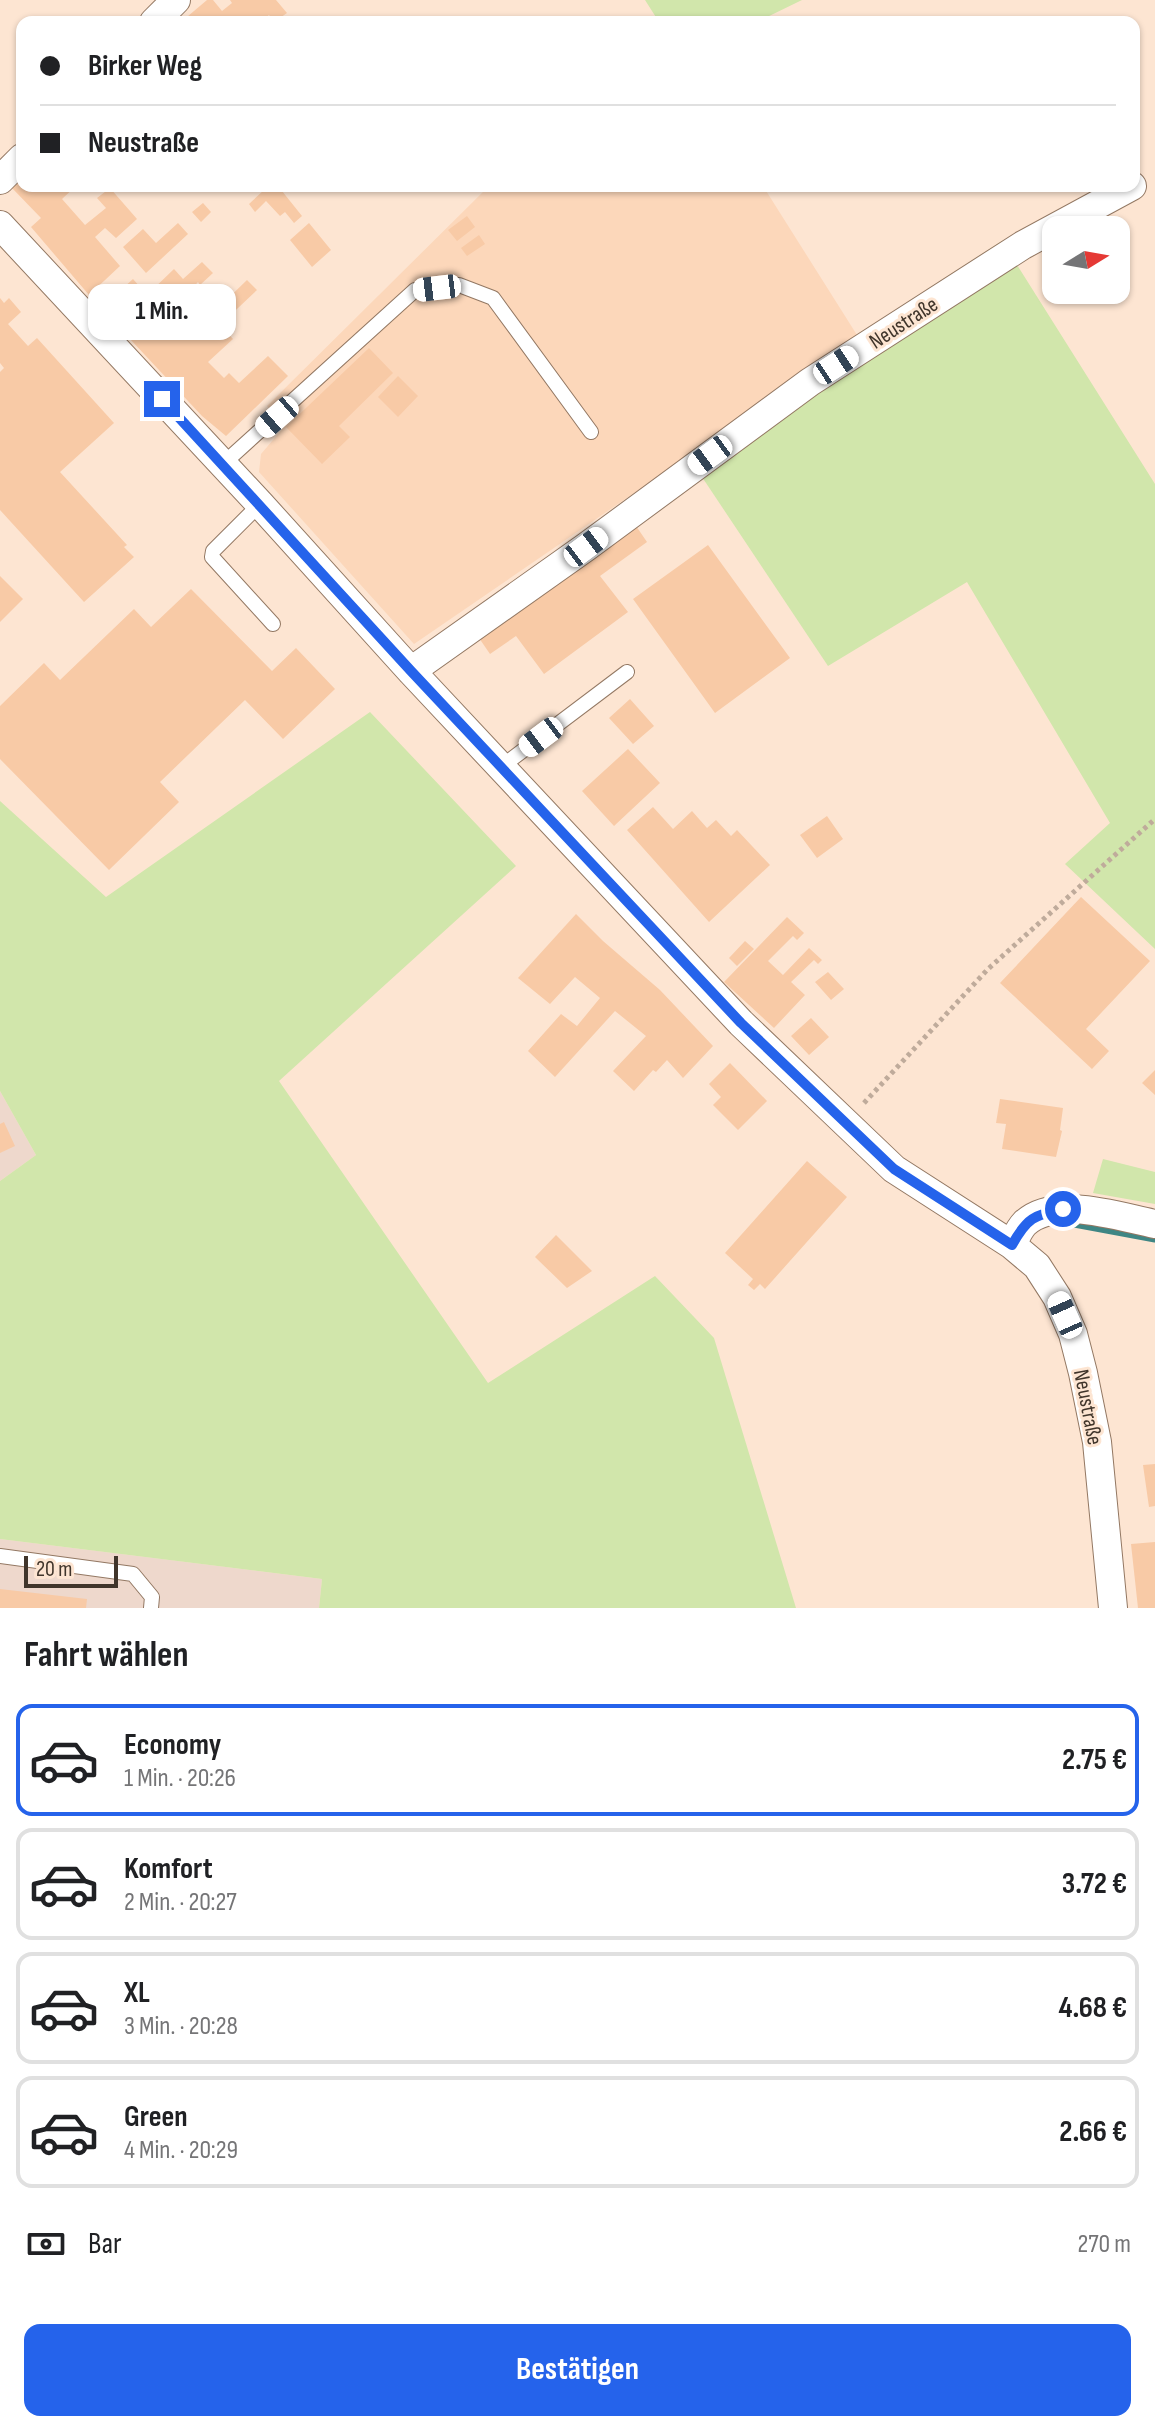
<!DOCTYPE html>
<html lang="de">
<meta charset="utf-8">
<style>
:root{--surface:#fff;--page:#f6f6f6;--text:#202124;--muted:#757577;--line:#e0e0e0;--accent:#2563eb}
body{margin:0;font-family:"Sofia Sans Condensed",sans-serif;background:var(--page);color:var(--text);height:100vh;display:flex;flex-direction:column;font-size:30px;white-space:nowrap}
*{box-sizing:border-box;margin:0}
p{font-size:26px;color:var(--muted)}
.icon{flex:none;width:44px;height:44px;fill:none;stroke:currentColor;stroke-width:2;stroke-linecap:round;stroke-linejoin:round}
.map{position:relative;height:1608px;overflow:hidden}
.drawer{display:flex;flex-direction:column;background:var(--surface);flex:1}
.drawer>*{flex:none}
.banner{position:absolute;left:16px;top:16px;width:1124px;height:176px;border-radius:16px;box-shadow:0 2px 6px #0004;display:grid;align-content:center;height:176px;padding:0 24px;background:var(--surface)}
.needle{width:52px;rotate:79deg}
.controls{position:absolute;left:1042px;top:216px;display:grid;gap:16px}
.controls a{display:grid;place-items:center;width:88px;height:88px;border-radius:16px;background:var(--surface);box-shadow:0 2px 6px #0004;font-size:40px}
.scale{position:absolute;left:24px;bottom:20px;width:94px;box-sizing:border-box;padding-left:8px;border:4px solid #40352b;border-top:0;font-size:22px;line-height:28px;white-space:nowrap;color:#40352b;-webkit-text-stroke:6px #fde5d2;paint-order:stroke}
.end{position:absolute;width:36px;height:36px;margin:-18px;border:10px solid #2563eb;background:#fff;box-shadow:0 0 0 4px #fff}
.from{border-radius:50%}
.bubble{position:absolute;height:56px;border-radius:16px;background:var(--surface);box-shadow:0 2px 6px #0004;font-size:26px;font-weight:700;line-height:56px;text-align:center}
.car{position:absolute;width:24px;height:48px;margin:-24px -12px;border-radius:10px;box-shadow:0 0 6px 2px #0007;background:linear-gradient(#fff 24%,#345 0 40%,#fff 0 76%,#345 0 86%,#fff 0)}
.banner b{display:flex;align-items:center;gap:28px;height:76px;font-size:30px}
.banner b+b{border-top:2px solid var(--line)}
.banner i{width:20px;height:20px;background:var(--text)}
ul{padding:0;list-style:none}
li{display:flex;align-items:center;gap:24px;height:112px;margin:0 16px 12px;padding:0 8px;border:4px solid var(--line);border-radius:16px}
li div{flex:1}
li b{display:block;font-size:30px}
li em{font-style:normal;font-weight:700}
li.on{border-color:var(--accent)}
li>.icon{width:72px;height:72px;stroke-width:1.5}
h2{padding:0 24px;font-size:36px;line-height:96px}
.pay{display:flex;align-items:center;gap:20px;height:88px;padding:0 24px;font-size:30px}
.pay p{margin-inline-start:auto}
.cta{display:flex;gap:16px;margin-top:auto;padding:16px 24px}
.cta a{flex:1;height:92px;border-radius:16px;background:var(--accent);color:#fff;font-size:32px;font-weight:700;line-height:92px;text-align:center}
.map>svg:first-child{display:block}
.commercial{fill:#eed8cc}
.built{fill:#fcd7ba}
.green{fill:#d1e6ab}
.lines{fill:none;stroke-linecap:round;stroke-linejoin:round}
.stream{stroke:#3f8684;stroke-width:9}
.building{fill:#f8caa6}
.service-casing{stroke:#937863;stroke-width:16}
.minor-casing{stroke:#937863;stroke-width:30}
.path{stroke:#bfab9b;stroke-width:5;stroke-dasharray:4 4;stroke-linecap:butt}
.service{stroke:#fff;stroke-width:14}
.minor{stroke:#fff;stroke-width:28}
.route{stroke:#2563eb;stroke-width:10}
.labels{text-anchor:middle;stroke-width:6;stroke-linejoin:round;paint-order:stroke}
.street-label{font-size:22px;fill:#40352b;stroke:#fde5d2}
</style>
<div class="map">
<svg width="1155" height="1608" viewBox="0 0 1155 1608">
<rect width="100%" height="100%" fill="#fde5d2"/>
<!-- commercial -->
<path class="commercial" d="M0,1091L36,1155L0,1181Z
M0,1539L322,1579L319,1608H0Z"/>
<!-- built -->
<path class="built" d="M489,186H763L857,335L688,456L414,644L259,472L261,454L285,426L267,406Z"/>
<!-- green -->
<path class="green" d="M645,0H802L757,22H659Z
M1002,241L1155,484V949L1065,864L1110,823L967,582L828,666L688,456L857,335Z
M370,712L516,866L279,1081L488,1383L655,1276L714,1338L796,1608H319L322,1579L0,1539V1181L36,1155L0,1091V801L106,897Z
M1103,1159L1155,1172V1204L1093,1193Z"/>
<g class="lines">
<!-- stream -->
<path class="stream" d="M1069,1222L1155,1238"/>
</g>
<!-- building -->
<path class="building" d="M207,0H213L222,11L232,3L230,0H276L287,13L274,22L269,15L261,22H248L244,18L241,22H181Z
M22,178V186H76L62,199L85,225L106,208L97,198L110,188L137,219L116,238L105,228L95,237L120,266L89,295L31,227L41,218L12,188Z
M263,186H278L302,216L294,223L285,212L280,216L266,201L255,212L249,204L265,189Z
M203,203L211,212L201,222L192,212Z
M467,216L475,227L457,241L448,230Z
M178,223L188,234L146,273L123,247L143,229L156,243Z
M309,223L331,250L312,267L290,240Z
M479,235L485,244L467,256L461,248Z
M202,262L213,273L200,285L198,282L177,305L174,303L167,310H161L179,327L203,304L211,315L247,280L257,290L220,325L233,339L208,362L224,378L229,373L239,383L268,356L288,376L226,436L202,416L101,308L133,279L147,295L174,269L183,279Z
M0,298L4,303L9,298L21,312L8,324L28,346L37,338L114,423L60,472L127,545L124,547L134,557L84,602L0,510V372L4,368L0,363Z
M369,348L393,373L339,426L350,437L322,464L286,427Z
M398,376L418,396L398,417L378,397Z
M634,523L647,542L600,576L628,612L544,674L516,636L490,654L479,638Z
M708,545L790,658L715,713L633,599Z
M0,576L23,599L0,622Z
M191,589L272,671L296,648L335,689L283,739L245,700L160,782L179,802L109,870L0,759V706L44,663L60,680L134,609L151,627Z
M630,699L654,726L633,744L609,718Z
M628,749L660,783L614,826L582,791Z
M653,807L673,829L692,811L707,828L716,820L731,836L737,830L770,865L709,922L627,830Z
M827,816L843,839L817,858L800,835Z
M1081,897L1150,961L1086,1029L1109,1051L1092,1069L1000,983Z
M576,914L603,941L660,990L713,1046L683,1078L667,1060L656,1072L653,1070L634,1091L613,1071L646,1036L615,1011L555,1077L528,1051L561,1014L577,1026L600,998L575,977L550,1004L518,978Z
M787,917L804,933L797,940L793,936L768,961L783,975L809,948L822,960L818,964L814,960L791,982L805,995L774,1028L724,982Z
M745,941L754,949L737,966L729,958Z
M828,972L844,989L831,1000L815,982Z
M811,1018L829,1037L809,1055L791,1036Z
M730,1063L767,1101L738,1130L713,1105L721,1097L709,1084Z
M1155,1070V1095L1142,1083Z
M1000,1099L1063,1108L1060,1130L1062,1131L1056,1157L1002,1149L1006,1124L996,1123Z
M4,1122L15,1146L0,1153V1124Z
M807,1161L847,1197L765,1289L760,1284L754,1290L748,1285L753,1279L725,1253Z
M556,1235L592,1271L567,1288L535,1257Z
M1155,1464V1506L1149,1507L1143,1465Z
M1155,1542V1608H1138L1131,1544Z
M0,1589L87,1599L86,1608H0Z"/>
<g class="lines">
<!-- service casing -->
<g class="service-casing">
<path id="service" d="M223,464L415,290L459,285L493,298L591,432
M260,504L213,551L212,557L273,624
M501,767L627,672
M0,1556L133,1574L152,1597L151,1608"/>
</g>
<!-- minor casing -->
<g class="minor-casing">
<path id="minor" d="M154,22L176,0
M0,180L22,158
M0,225L260,504L411,671L741,1023L894,1169L1012,1245L1037,1266L1057,1297L1073,1334L1083,1373L1097,1442L1113,1608
M411,671L586,547L810,382L1023,245L1132,186
M1012,1245C1016,1237 1019,1229 1025,1223C1056,1195 1119,1217 1155,1224"/>
</g>
<!-- path -->
<path class="path" d="M864,1103L988,969L1155,819"/>
<!-- service -->
<use href="#service" class="service"/>
<!-- minor -->
<use href="#minor" class="minor"/>
</g>
<g class="lines">
<!-- route -->
<path class="route" d="M162,399L411,671L741,1023L894,1169L1012,1245C1027,1218 1034,1215 1063,1209"/>
</g>
<g class="labels">
<!-- street labels -->
<g class="street-label">
<text transform="translate(903 322) rotate(-33)" y="8">Neustraße</text>
<text transform="translate(1089 1407) rotate(79)" y="8">Neustraße</text>
</g>
</g>
</svg>
<div class="controls">
<a><svg class="needle" viewBox="-14 -14 28 28"><path d="M0-13l5 13h-10z" fill="#e53935"/><path d="M0 13l5-13h-10z" fill="#757577"/></svg></a>
</div>
<div class="scale">20 m</div>
<i class="end from" style="left:1063px;top:1209px"></i>
<i class="end" style="left:162px;top:399px"></i>
<div class="bubble" style="left:88px;top:284px;width:148px">1 Min.</div>
<i class="car" style="left:437px;top:288px;rotate:263deg"></i>
<i class="car" style="left:836px;top:365px;rotate:57deg"></i>
<i class="car" style="left:277px;top:417px;rotate:229deg"></i>
<i class="car" style="left:710px;top:455px;rotate:234deg"></i>
<i class="car" style="left:586px;top:547px;rotate:53deg"></i>
<i class="car" style="left:541px;top:737px;rotate:233deg"></i>
<i class="car" style="left:1065px;top:1315px;rotate:336deg"></i>
<div class="banner">
<b><i class="from"></i>Birker Weg</b>
<b><i></i>Neustraße</b>
</div>
</div>
<section class="drawer">
<h2>Fahrt wählen</h2>
<ul>
<li class="on"><svg class="icon" aria-label="car" viewBox="0 0 24 24"><path d="M5 17H2v-5l4-1 3-4h7l3 4 3 1v5h-3M9 17h6M6 11h13"/><circle cx="7" cy="17" r="2"/><circle cx="17" cy="17" r="2"/></svg><div><b>Economy</b><p>1 Min. · 20:26</p></div><em>2.75 €</em></li>
<li><svg class="icon" aria-label="car" viewBox="0 0 24 24"><path d="M5 17H2v-5l4-1 3-4h7l3 4 3 1v5h-3M9 17h6M6 11h13"/><circle cx="7" cy="17" r="2"/><circle cx="17" cy="17" r="2"/></svg><div><b>Komfort</b><p>2 Min. · 20:27</p></div><em>3.72 €</em></li>
<li><svg class="icon" aria-label="car" viewBox="0 0 24 24"><path d="M5 17H2v-5l4-1 3-4h7l3 4 3 1v5h-3M9 17h6M6 11h13"/><circle cx="7" cy="17" r="2"/><circle cx="17" cy="17" r="2"/></svg><div><b>XL</b><p>3 Min. · 20:28</p></div><em>4.68 €</em></li>
<li><svg class="icon" aria-label="car" viewBox="0 0 24 24"><path d="M5 17H2v-5l4-1 3-4h7l3 4 3 1v5h-3M9 17h6M6 11h13"/><circle cx="7" cy="17" r="2"/><circle cx="17" cy="17" r="2"/></svg><div><b>Green</b><p>4 Min. · 20:29</p></div><em>2.66 €</em></li>
</ul>
<div class="pay"><svg class="icon" aria-label="cash" viewBox="0 0 24 24"><path d="M3 7h18v10H3z"/><circle cx="12" cy="12" r="2"/></svg>Bar<p>270 m</p></div>
<div class="cta"><a>Bestätigen</a></div>
</section>
